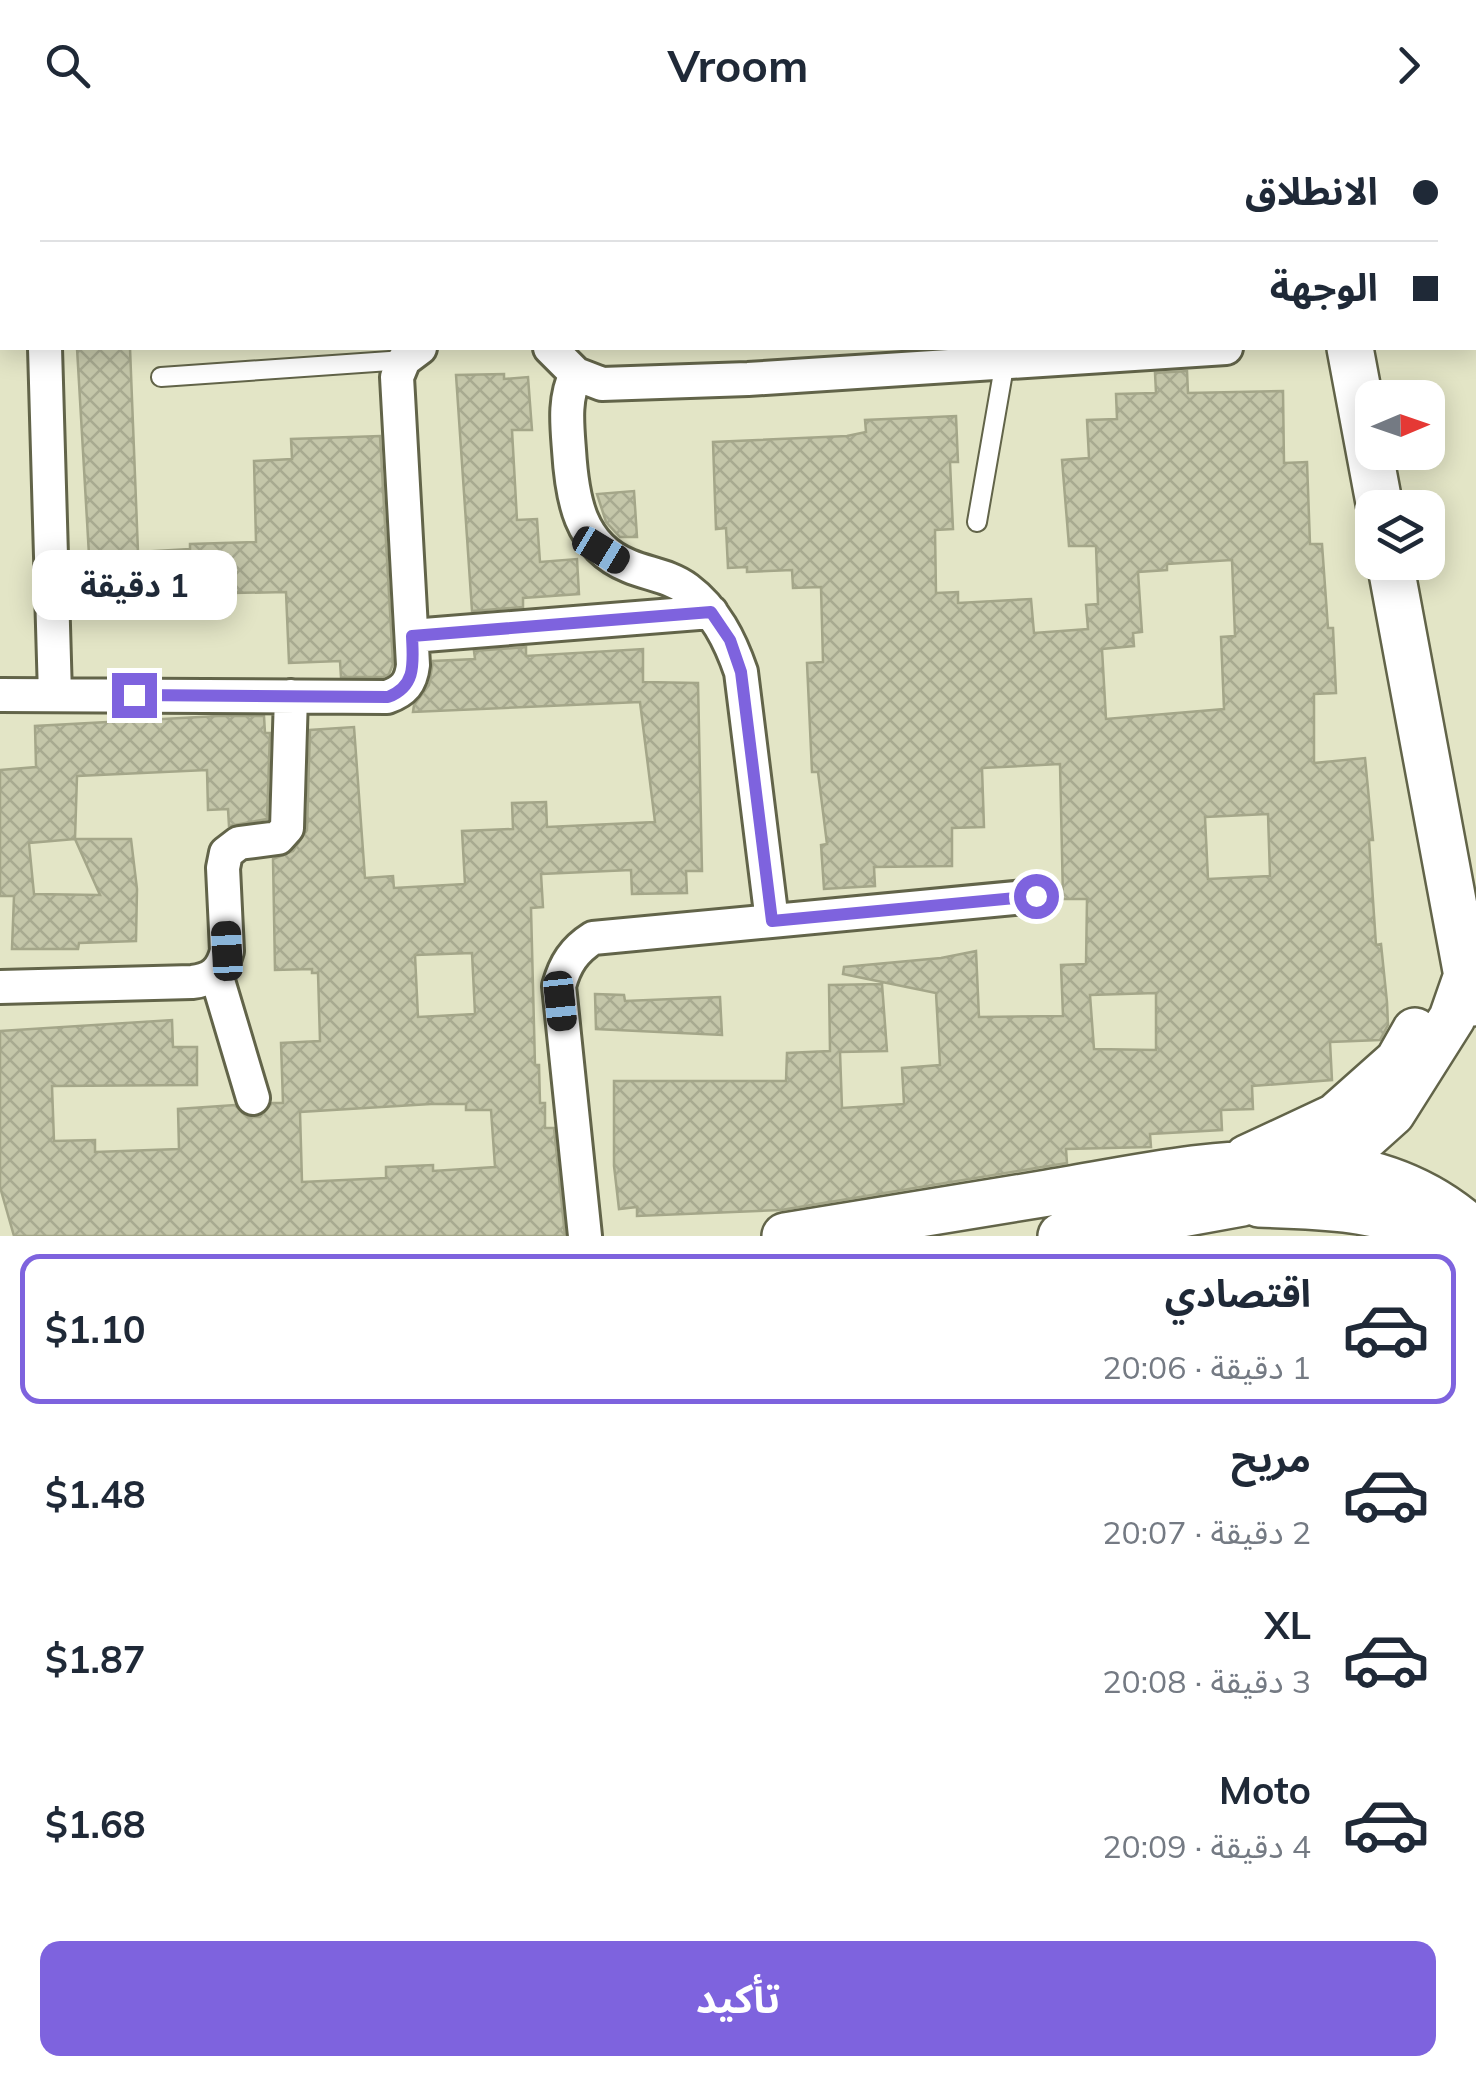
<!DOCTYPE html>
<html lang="ar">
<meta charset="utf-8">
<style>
:root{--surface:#fff;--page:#f6f6f7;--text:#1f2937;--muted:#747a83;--line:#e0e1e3;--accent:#7e63de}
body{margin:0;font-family:Mulish,"Noto Sans Arabic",sans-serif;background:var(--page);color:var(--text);direction:rtl;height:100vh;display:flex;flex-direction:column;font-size:38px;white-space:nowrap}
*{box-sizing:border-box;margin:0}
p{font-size:32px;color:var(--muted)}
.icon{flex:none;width:55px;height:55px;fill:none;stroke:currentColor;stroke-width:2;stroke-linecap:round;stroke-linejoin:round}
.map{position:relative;height:1106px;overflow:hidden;direction:ltr}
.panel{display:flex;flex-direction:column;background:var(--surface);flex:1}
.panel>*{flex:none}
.guide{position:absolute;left:0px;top:0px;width:1478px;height:220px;box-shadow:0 5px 25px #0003;direction:rtl;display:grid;align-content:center;height:220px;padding:0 40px;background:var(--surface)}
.needle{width:65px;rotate:88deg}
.controls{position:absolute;left:1355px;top:250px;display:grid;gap:20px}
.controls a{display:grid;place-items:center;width:90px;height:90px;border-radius:20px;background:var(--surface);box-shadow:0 5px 25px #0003;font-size:50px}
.end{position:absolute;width:45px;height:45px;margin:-22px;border:12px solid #7e63de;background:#fff;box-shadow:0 0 0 5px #fff}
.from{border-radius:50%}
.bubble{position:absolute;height:70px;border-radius:20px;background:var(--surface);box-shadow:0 5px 25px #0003;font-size:32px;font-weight:700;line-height:70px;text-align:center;direction:rtl}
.car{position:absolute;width:30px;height:60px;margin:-30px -15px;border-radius:12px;box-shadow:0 0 8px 2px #0007;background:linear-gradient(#222 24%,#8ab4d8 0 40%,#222 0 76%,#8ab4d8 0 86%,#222 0)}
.guide b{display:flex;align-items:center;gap:35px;height:95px;font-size:38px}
.guide b+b{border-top:2px solid var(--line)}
.guide i{width:25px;height:25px;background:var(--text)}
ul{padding:18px 0 0;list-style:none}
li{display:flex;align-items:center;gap:30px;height:150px;margin:0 20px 15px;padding:0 20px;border:5px solid transparent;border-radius:20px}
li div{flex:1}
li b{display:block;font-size:38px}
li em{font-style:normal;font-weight:700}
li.on{border-color:var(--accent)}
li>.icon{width:90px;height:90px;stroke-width:1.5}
.cta{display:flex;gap:20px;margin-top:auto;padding:20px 40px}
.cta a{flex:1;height:115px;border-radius:20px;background:var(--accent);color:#fff;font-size:40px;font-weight:700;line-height:115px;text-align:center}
header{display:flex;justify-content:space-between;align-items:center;height:130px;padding:0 40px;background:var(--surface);font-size:45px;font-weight:700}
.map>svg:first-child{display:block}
.building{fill:url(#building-cross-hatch);stroke:#a4a689;stroke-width:2.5;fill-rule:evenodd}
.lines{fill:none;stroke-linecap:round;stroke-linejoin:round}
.lane-casing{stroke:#626449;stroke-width:22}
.street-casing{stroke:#626449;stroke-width:38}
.secondary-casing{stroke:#626449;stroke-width:50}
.highway-casing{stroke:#626449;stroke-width:60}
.lane{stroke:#fff;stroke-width:18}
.street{stroke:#fff;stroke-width:32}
.secondary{stroke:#fff;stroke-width:45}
.highway{stroke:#fff;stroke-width:55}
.route{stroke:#7e63de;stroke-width:12}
</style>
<header><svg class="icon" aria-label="forward" viewBox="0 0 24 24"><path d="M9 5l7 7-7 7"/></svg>Vroom<svg class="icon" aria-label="search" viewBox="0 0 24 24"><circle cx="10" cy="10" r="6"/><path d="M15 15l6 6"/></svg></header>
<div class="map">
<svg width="1476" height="1106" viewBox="0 0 1476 1106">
<defs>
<pattern id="building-cross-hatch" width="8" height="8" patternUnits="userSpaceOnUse" patternTransform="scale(2.5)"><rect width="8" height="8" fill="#c4c6a9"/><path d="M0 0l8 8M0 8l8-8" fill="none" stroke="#a8aa90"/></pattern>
</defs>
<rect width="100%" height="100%" fill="#e3e5c6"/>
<!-- building -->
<path class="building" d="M77,218H130L138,422L190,419V414L256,412L254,331L292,329L291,309L380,306L393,534L389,544L383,547H341L340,531L289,533L286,462L186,464V469L84,474L82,426L89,425Z
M1187,241L1188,263L1283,261L1284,333L1307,332L1310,414H1322L1328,498H1333L1336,563L1314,564V633L1365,628L1373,710H1369L1376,815L1381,814L1387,872L1388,895L1380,910L1330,912L1332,950L1252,956L1253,979L1221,980L1222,1000L1150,1004L1151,1017L1066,1019L1067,1033L781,1080L637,1086V1077L619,1079L614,1036V951H786L787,923L830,921L829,855L882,854L887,921L840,922L842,978L904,974L902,938L940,935L936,863L843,844L844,837L941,828L976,821L979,887L1063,886L1061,835L1086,834L1087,769H1063L1060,634L982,638L984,697L952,698V736L874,737L875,756L824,759L821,715L827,714L818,642H812L807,533L823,532L821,457L793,458L792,440L747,442V437L728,438L726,398L716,399L713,312L847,306L866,302L865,290L956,286L958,332H950L953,399L935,400L936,463L958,462V473L1031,469L1034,503L1088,499L1086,475L1098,474L1096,416H1069L1062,330L1089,328L1087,290L1117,289L1116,264L1156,263L1155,243ZM1232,430L1235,506L1221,507L1224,579L1106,589L1102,519L1134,516L1133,503L1142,502L1138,442L1167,440V434ZM1268,684L1270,746L1208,749L1205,687ZM1156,863V920L1094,919L1090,865Z
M504,244V249L528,247L532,300H512L517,390L537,389L540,432L577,429L579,464L523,468V477L472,481L456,245Z
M634,361L637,407H620L606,392L597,364Z
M526,517V526L643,519V552L698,553L702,741H686L687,763L632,764L631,740L541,744L543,777L531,778L535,935H539L540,973H545V998H554L565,1106H14L0,1057V901L172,890L173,917H197V955L52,956L54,1011L95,1010V1022L179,1019L178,979L235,975L247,987H260L272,973H283L281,913L320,911L318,843H312V839L275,840L273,729L293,721L307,700L310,600L354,597L365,748L393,746L394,758L465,754L462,701L513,699L512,673L546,672L547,697L655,692L640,572L413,582L414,575L429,555L433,531L475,529L474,521ZM472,823L475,884L418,887L415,825ZM431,974H466V980H491L495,1037L433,1041V1035L386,1037V1048L302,1052L300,982Z
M218,586H264L265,603H270L267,689L229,696L228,679L208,680L207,640L77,646L75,709H131L137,759L136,811L79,813L78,819H12L14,766H0V640L36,637L35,596ZM75,709L100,765L34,764L29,713Z
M595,864L624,865L625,871L720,867L722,905L596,899Z"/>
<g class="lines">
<!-- lane casing -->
<g class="lane-casing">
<path id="lane" d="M161,247L404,230
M977,392L1005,231"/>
</g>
<!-- street casing -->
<g class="street-casing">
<path id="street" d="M539,0V2
M836,0L837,2
M198,2V0
M0,68H2
M45,218L55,565
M550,218L576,244L602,254L748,249L1226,218
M576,244C564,268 567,294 569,320C572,368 579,416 629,436C648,444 670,446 687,459C715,480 730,510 741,542L772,791
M412,506L711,482
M0,565L387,567C404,561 411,553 413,535L397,247L404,230L420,218
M216,844L253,968
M0,857L192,852C212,850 222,841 227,821L223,738L226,723L239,713L278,708L287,698L291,566
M585,1106L559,856C565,834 574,820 593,808L1036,766"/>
</g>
<!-- secondary casing -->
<g class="secondary-casing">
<path id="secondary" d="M1307,0V2
M1350,218L1380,378
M1390,432L1472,873
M1247,1028L1335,987L1398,931L1415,901
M1259,1074C1318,1077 1380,1075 1432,1106
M785,1106C873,1092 960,1077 1048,1063C1187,1040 1361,993 1476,1103
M1061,1106L1242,1073L1333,1036L1392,983L1452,888L1467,845"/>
</g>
<!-- highway casing -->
<g class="highway-casing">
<path id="highway" d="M1475,0L1476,4"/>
</g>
<!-- lane -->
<use href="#lane" class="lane"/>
<!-- street -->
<use href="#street" class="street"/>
<!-- secondary -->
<use href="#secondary" class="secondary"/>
<!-- highway -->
<use href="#highway" class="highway"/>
</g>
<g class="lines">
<!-- route -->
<path class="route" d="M134,565L388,567C417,556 413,532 412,506L711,482L730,510L741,542L772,791L1036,766"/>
</g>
</svg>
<div class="controls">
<a><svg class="needle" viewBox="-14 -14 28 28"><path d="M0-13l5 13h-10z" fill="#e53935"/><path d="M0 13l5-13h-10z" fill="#747a83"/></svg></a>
<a><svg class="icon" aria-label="layers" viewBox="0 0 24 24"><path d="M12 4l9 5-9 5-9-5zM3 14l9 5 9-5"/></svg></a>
</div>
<i class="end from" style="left:1036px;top:766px"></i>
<i class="end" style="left:134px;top:565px"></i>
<div class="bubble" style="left:32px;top:420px;width:205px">1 دقيقة</div>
<i class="car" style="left:601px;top:420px;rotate:121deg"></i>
<i class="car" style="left:227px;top:821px;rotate:357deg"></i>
<i class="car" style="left:560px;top:871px;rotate:174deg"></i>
<div class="guide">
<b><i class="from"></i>الانطلاق</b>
<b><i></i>الوجهة</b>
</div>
</div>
<section class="panel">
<ul>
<li class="on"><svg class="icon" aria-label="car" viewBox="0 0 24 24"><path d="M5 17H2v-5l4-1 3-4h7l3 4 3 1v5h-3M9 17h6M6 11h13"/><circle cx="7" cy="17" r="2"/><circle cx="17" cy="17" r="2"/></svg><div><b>اقتصادي</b><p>1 دقيقة · 20:06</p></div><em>$1.10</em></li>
<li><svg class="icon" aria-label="car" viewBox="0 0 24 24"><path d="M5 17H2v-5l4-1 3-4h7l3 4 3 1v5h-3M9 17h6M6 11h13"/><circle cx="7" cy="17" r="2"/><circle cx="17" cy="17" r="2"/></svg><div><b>مريح</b><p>2 دقيقة · 20:07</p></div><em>$1.48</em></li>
<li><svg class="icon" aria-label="car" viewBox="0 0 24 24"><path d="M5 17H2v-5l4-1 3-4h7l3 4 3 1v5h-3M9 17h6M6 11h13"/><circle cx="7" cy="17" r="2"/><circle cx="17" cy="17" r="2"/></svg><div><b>XL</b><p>3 دقيقة · 20:08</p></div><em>$1.87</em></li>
<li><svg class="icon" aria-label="car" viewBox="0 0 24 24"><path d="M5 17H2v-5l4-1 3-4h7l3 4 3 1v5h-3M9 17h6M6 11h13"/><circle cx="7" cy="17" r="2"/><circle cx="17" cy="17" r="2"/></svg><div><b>Moto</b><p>4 دقيقة · 20:09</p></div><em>$1.68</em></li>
</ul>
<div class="cta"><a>تأكيد</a></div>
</section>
